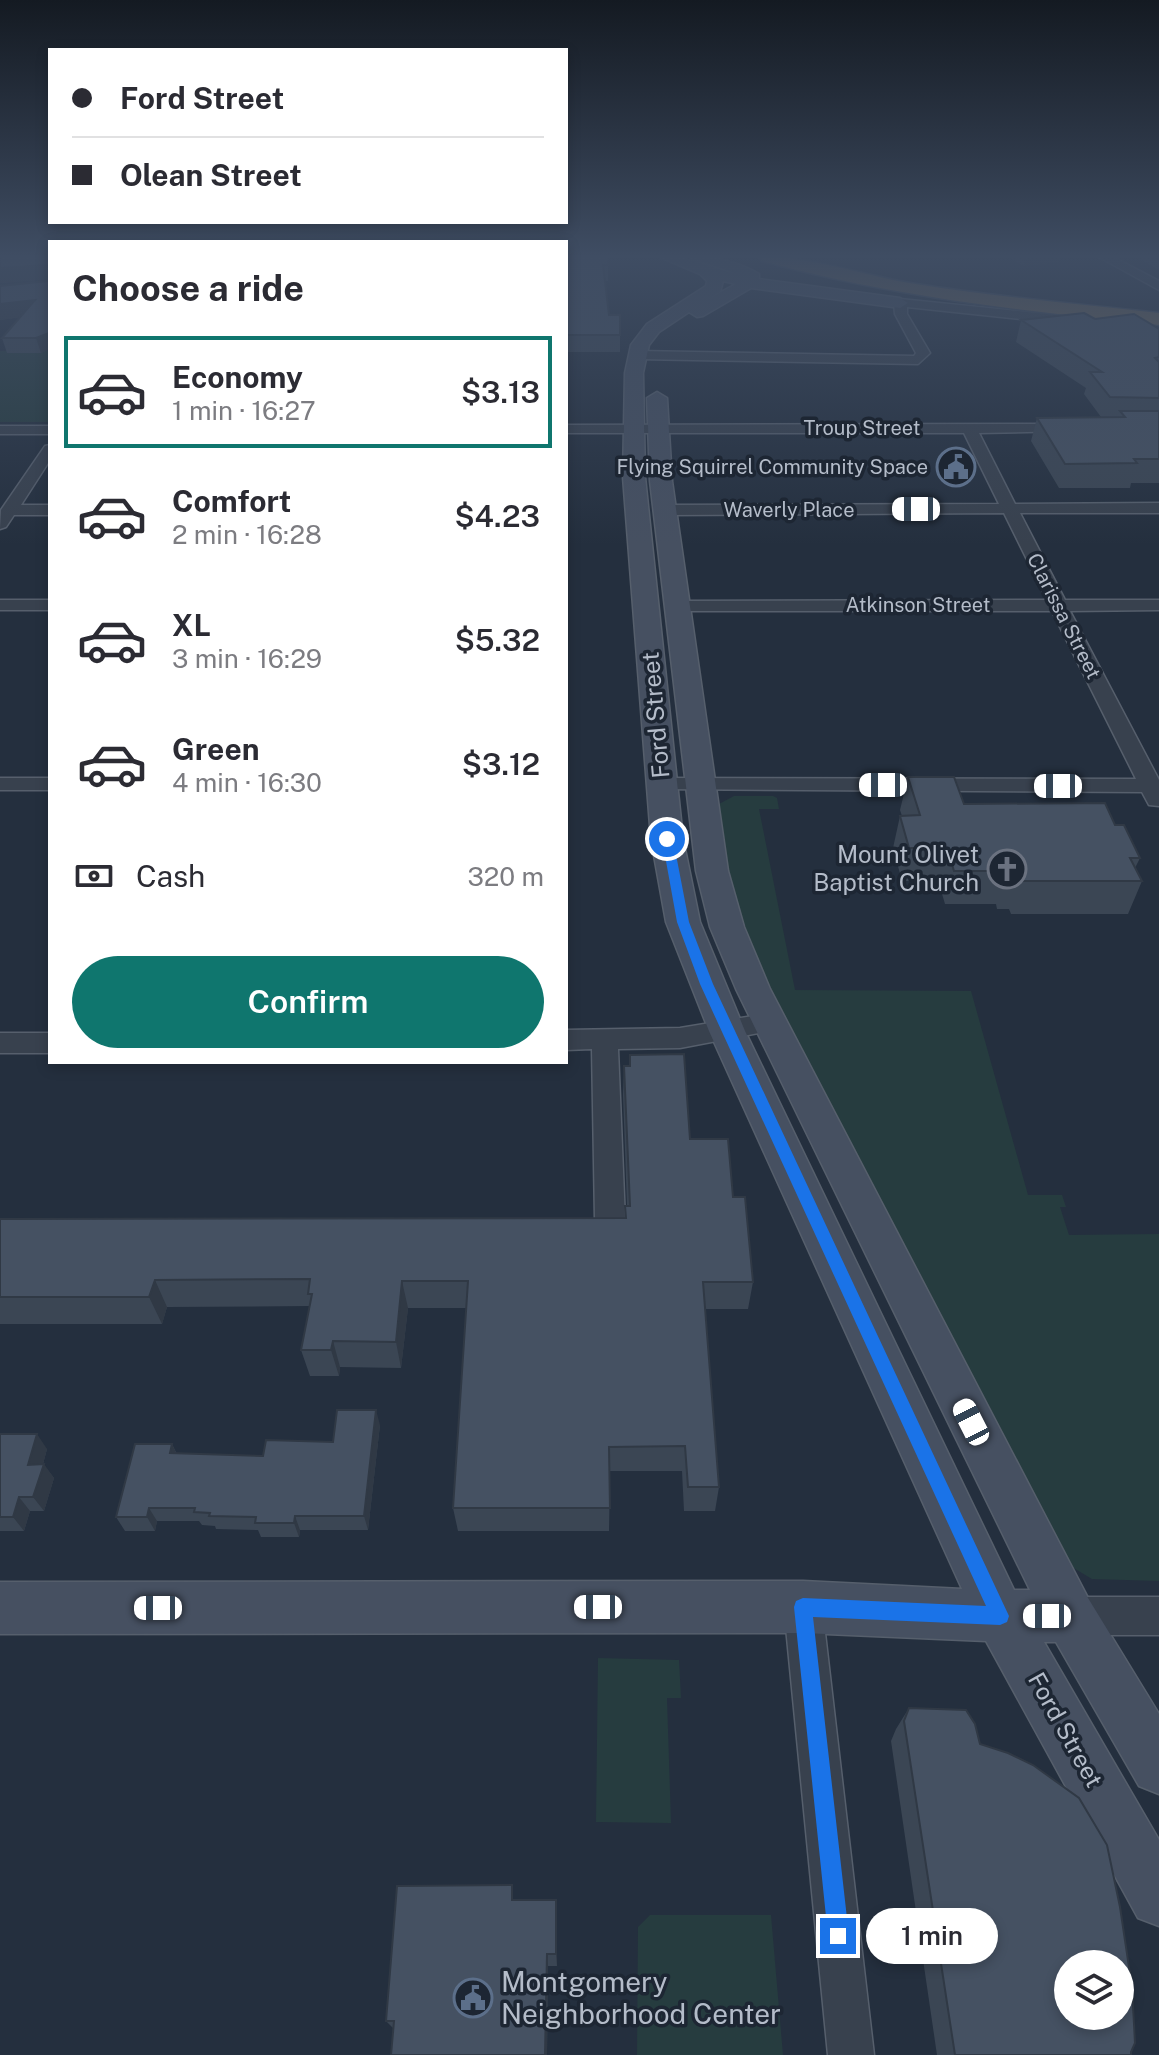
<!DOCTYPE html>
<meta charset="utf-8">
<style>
:root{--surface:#fff;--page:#f7f7f7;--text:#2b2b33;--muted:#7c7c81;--line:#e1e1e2;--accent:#0f766e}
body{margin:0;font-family:"Public Sans",sans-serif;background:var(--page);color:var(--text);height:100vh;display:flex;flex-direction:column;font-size:30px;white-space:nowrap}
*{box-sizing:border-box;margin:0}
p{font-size:26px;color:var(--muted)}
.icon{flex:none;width:44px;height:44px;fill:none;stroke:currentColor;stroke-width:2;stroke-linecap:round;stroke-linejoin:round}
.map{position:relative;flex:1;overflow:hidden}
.drawer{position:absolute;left:48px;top:240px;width:520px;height:824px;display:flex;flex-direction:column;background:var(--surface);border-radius:0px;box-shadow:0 4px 12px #0003}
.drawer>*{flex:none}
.hud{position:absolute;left:48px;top:48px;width:520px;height:176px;border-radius:0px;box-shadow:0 4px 12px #0003;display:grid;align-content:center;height:176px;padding:0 24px;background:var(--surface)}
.controls{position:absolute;left:1054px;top:1950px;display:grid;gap:16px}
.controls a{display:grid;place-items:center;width:80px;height:80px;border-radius:50%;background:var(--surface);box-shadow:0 4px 12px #0003;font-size:40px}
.end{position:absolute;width:36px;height:36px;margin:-18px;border:10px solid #1a73e8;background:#fff;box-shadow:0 0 0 4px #fff}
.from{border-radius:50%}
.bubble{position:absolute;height:56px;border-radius:28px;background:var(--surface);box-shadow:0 4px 12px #0003;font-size:26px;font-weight:600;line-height:56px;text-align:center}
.car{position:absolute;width:24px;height:48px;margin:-24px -12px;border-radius:10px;box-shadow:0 0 6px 2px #0007;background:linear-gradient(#fff 24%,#345 0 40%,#fff 0 76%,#345 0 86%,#fff 0)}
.hud b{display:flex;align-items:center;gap:28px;height:76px;font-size:30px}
.hud b+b{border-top:2px solid var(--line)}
.hud i{width:20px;height:20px;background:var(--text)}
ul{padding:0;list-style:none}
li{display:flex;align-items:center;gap:24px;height:112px;margin:0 16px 12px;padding:0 8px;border:4px solid transparent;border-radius:0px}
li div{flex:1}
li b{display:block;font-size:30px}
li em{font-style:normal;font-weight:600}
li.active{border-color:var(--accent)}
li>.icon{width:72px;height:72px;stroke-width:1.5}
h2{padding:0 24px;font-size:36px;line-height:96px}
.pay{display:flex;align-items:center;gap:20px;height:88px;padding:0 24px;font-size:30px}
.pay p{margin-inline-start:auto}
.action{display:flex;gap:16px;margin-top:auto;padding:16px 24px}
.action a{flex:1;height:92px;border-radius:48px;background:var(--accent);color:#fff;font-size:32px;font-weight:600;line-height:92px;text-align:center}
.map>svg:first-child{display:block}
.green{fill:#263c3f}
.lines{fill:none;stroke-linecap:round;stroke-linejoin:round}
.street-casing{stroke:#565f6c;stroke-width:3}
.secondary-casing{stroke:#565f6c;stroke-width:3}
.highway-casing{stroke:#434c59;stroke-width:3}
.street{fill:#38414e;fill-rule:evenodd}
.secondary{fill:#465061;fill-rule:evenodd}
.highway{fill:#746855;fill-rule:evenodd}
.wall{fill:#3b4654}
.shaded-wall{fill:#303945}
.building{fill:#455162;stroke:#303945;stroke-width:2;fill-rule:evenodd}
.route{fill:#1a73e8}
.labels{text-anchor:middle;stroke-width:7;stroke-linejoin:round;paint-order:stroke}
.far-street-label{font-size:20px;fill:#b4bcc9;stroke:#1d2633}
.far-poi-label{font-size:20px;fill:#b4bcc9;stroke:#1d2633;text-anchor:end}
.street-label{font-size:24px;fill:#b4bcc9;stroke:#1d2633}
.poi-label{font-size:24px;fill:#b4bcc9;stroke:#1d2633;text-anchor:end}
.near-poi-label{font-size:28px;fill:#b4bcc9;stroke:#1d2633;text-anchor:start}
</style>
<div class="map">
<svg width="1159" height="2055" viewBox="0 0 1159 2055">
<rect width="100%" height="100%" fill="#242f3e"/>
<!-- green -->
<path class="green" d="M0,351H50V422H0Z
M734,796H773L777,798L779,809H759L795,990L971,991L1028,1195H1062L1066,1207H1060L1069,1235L1159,1234V1581L1092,1579L1067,1564L770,990L729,889L717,805Z
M598,1658L679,1660L681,1698H667L671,1823L596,1822Z
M650,1915H771L783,2055H637L638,1927Z"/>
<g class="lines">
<!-- street casing -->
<g class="street-casing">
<path id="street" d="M1099,257H1113L1159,281V290Z
M900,299L1076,317L1082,321L1076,325L907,307V314L930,353L918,364L637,359L630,355L637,351L914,356L916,353L895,314L894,303Z
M1067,424L1074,428L1072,431L979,433L1015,504L1159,503V513H1020L1065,600H1159V610L1070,611L1159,780V806L1149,805L1142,792L655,789L652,784L655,779L663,778L1136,779L1052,611H678L669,606L678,601L1047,600L1004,513L665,515L657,510L665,505L999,504L964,433H566V425Z
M0,426H50V434H0Z
M50,445V460L21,505H50V515H14L6,527L0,529L1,510L45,446Z
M0,600H50V610H0Z
M0,778H50V790H0Z
M771,1013L780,1015L784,1022L780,1029L680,1048L618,1049L625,1220L620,1229L610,1232L600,1229L595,1220L592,1049L566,1050V1030L680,1028Z
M0,1033H50V1053H0Z
M803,1588L816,1594L822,1607L874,2055H828L784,1607L790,1594Z
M1070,1597H1159V1635H1070L1057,1629L1051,1616L1057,1603Z"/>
</g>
<!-- secondary casing -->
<g class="secondary-casing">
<path id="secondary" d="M660,257C687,256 710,268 737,274L690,257C715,257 737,261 759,274V279L900,298L908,303L900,308L751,288L703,316L697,317L689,312L659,332L649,345L643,373L645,477L683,839L700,922L745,1031L1014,1590H1030L736,989L710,927L696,871L650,481L647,398L657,392L667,398L672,481L728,871L744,927L770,989L1088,1598L1159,1714V1794L1139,1786L1056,1642H1044L1159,1840V1926L1138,1918L986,1641L803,1633L0,1634V1582L803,1581L962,1589L709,1031L666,922L651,839L623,477L625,373L631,345L647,324L706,286L707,281L700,274ZM723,281L736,284L708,299L720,292Z"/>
</g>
<!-- highway casing -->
<g class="highway-casing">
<path id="highway" d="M759,257C812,256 864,276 916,284C996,297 1078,304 1159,313V325C1025,311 893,297 762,261Z"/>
</g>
<!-- street -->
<use href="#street" class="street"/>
<!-- secondary -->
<use href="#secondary" class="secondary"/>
<!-- highway -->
<use href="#highway" class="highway"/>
</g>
<!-- wall -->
<path class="wall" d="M0,257H50V349L41,353H7L2,338L20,317L0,320V286L48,281V279L0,283Z
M566,257L608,265V281H605L609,315L620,335V352H566Z
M1008,257H1060L1059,262L1024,266Z
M1140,257H1159V270L1140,259Z
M1095,319L1159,329V483H1131L1130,488H1059L1031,441L1037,418L1101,417L1084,394L1086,388L1016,342L1021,320Z
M908,777L964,804L1115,825L1140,858L1135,868L1142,881L1128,914H1011L1009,909H997L996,904H945L940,887H932L930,881H902L893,848L900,816H902L900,810Z
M630,1055L733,1197L753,1282L748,1309H705L719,1487L715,1511H684L682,1471H610L609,1531H458L453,1508L466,1308H408L401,1368L340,1367L339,1376H310L301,1350L310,1306L167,1307L162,1324H0V1219L625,1218V1206H627L623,1095L624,1066H629Z
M380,1425L368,1530H300L299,1537H261L258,1530L216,1529L215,1526L202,1525L199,1521H157L155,1531H125L116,1517L172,1444L177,1454L263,1456L333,1442Z
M0,1434L47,1449L43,1464L54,1478L44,1511H30L24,1531H0Z
M909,1708L980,1744L1131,2055H937L891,1741L896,1729Z
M515,1900L557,1914V1966H548L547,2055H391L393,2028L386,2021Z"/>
<!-- shaded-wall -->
<path class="shaded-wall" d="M1048,257H1060L1059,262L1024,266L1025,260Z
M46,265L50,279L0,283V268Z
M35,300L40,315L0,320V304Z
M50,331V349L41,353L36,338Z
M155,1280L167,1307L162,1324L149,1297Z
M402,1281L408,1308L401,1368L396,1342Z
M333,1341L340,1367L339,1376L331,1350Z
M376,1410L380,1425L368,1530L364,1516Z
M37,1434L47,1449L39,1479L28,1465Z
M172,1444L179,1459L170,1453Z
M44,1464L54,1478L44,1511L33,1497Z
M19,1497L30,1511L24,1531L13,1517Z
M149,1508L157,1521L155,1531L147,1517Z
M295,1516L300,1530L299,1537L294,1523Z
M556,1900L557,1914V1966L556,1954Z
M547,1954L548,1966L547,2055H545Z"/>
<!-- building -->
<path class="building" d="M0,257H50V331L49,333L36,338H2L35,300L0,304V286L48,281L49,268L46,265L0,268Z
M566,257H608V265H603L609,315H620V335H566Z
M1020,257H1048L1025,260Z
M1084,313L1095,319L1134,314L1159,329V357L1155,358L1159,362V398L1110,397L1090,372H1102L1021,320Z
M1120,411H1159V459H1134L1137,463L1065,464L1037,418L1125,417Z
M908,777H954L964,804L1105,803L1115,825H1124L1140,858H1130L1142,881H1022L1020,876H1008L1006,871H954L949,854H941L939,848H909L900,816L920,815Z
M684,1054L690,1139H728L733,1197H745L753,1282H703L719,1487H688L685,1446L609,1447L610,1508H453L468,1281H402L396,1342L333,1341L331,1350H301L312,1294H308L310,1279L155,1280L149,1297H0V1219L626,1218L625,1206H630L624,1066H630V1055Z
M337,1410H376L364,1516H295L294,1523H255L256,1517L209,1516L210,1513L194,1512L195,1508H149L147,1517H116L135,1444H172L170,1453L263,1456L266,1440L333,1442Z
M0,1434H37L28,1465L44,1464L33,1497H19L13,1517H0Z
M909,1708L966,1710L975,1724L980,1744L1008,1753L1033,1765L1079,1798L1107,1845L1120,1907L1132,1987L1135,2043L1131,2052V2055H955L904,1721ZM1068,1964H1120V2016H1068Z
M512,1885V1900H556V1954H547L545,2055H391L394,2021H386L397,1886Z"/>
<!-- sky -->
<linearGradient id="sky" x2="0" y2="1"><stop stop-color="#141a22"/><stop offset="0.47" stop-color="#3f4d63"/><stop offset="1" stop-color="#3f4d63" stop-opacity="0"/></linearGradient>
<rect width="1159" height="545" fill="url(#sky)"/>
<!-- route -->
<path class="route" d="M667,835L673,839L689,922L713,984L1009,1616L1007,1622L1000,1625L813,1617L849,1936L846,1943L838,1946L831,1943L828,1936L794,1607L796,1601L803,1598L986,1606L700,984L677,922L662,839Z"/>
<!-- icons -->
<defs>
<g id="civic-ring" transform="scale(2)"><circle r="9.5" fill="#1d2633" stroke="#5c6f8a" stroke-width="1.5"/><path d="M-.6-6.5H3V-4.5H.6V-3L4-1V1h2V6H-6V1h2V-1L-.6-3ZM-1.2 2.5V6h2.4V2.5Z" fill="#5c6f8a"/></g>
<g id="church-ring" transform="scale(2)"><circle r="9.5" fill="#1d2633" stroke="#6b7280" stroke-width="1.5"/><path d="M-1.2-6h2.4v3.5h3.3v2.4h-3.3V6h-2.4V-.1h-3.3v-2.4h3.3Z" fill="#6b7280"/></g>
</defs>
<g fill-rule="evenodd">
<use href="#civic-ring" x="956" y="467"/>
<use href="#church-ring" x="1007" y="869"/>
<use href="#civic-ring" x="473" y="1998"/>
</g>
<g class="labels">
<!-- far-street labels -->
<g class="far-street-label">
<text x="862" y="435">Troup Street</text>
<text x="789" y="517">Waverly Place</text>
<text x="918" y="612">Atkinson Street</text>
<text transform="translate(1064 616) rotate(63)" y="7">Clarissa Street</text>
</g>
<!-- far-poi labels -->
<g class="far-poi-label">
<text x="928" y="474">Flying Squirrel Community Space</text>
</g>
<!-- street labels -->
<g class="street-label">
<text transform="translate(656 715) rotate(-95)" y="8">Ford Street</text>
<text transform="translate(1065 1730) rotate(61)" y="8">Ford Street</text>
</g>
<!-- poi labels -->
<g class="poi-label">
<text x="979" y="863">Mount Olivet<tspan x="979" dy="28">Baptist Church</tspan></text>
</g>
<!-- near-poi labels -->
<g class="near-poi-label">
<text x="501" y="1992">Montgomery<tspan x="501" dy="32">Neighborhood Center</tspan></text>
</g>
</g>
</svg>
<div class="controls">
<a><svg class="icon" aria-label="layers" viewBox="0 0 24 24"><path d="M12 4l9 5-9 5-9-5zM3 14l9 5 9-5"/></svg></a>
</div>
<i class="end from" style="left:667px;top:839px"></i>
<i class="end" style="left:838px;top:1936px"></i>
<div class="bubble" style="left:866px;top:1908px;width:132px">1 min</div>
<i class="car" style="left:916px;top:509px;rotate:270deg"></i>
<i class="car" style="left:883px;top:785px;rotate:270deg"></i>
<i class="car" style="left:1058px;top:786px;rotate:270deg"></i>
<i class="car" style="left:971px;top:1422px;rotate:333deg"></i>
<i class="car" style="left:598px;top:1607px;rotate:270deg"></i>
<i class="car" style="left:158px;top:1608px;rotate:270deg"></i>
<i class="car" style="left:1047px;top:1616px;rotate:270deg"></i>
<div class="hud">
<b><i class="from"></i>Ford Street</b>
<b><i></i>Olean Street</b>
</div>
<section class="drawer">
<h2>Choose a ride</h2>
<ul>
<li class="active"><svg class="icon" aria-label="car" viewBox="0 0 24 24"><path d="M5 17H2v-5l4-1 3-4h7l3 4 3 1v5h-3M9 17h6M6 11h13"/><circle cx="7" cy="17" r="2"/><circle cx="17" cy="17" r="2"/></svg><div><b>Economy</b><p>1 min · 16:27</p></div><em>$3.13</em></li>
<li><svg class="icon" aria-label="car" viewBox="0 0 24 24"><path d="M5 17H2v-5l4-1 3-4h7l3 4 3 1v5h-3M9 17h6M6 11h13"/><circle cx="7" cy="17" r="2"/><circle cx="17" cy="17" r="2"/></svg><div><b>Comfort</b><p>2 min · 16:28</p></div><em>$4.23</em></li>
<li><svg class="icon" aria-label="car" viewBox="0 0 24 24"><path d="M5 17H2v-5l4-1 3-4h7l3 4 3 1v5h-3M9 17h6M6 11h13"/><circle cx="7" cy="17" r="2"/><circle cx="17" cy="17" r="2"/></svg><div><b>XL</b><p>3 min · 16:29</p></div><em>$5.32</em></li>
<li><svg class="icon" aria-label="car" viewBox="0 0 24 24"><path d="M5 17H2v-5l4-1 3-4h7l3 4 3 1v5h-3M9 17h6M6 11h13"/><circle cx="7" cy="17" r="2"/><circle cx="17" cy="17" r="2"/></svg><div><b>Green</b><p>4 min · 16:30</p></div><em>$3.12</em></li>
</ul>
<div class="pay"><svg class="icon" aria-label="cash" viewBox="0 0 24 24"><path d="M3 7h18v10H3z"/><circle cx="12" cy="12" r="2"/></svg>Cash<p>320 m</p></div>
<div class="action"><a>Confirm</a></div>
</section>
</div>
